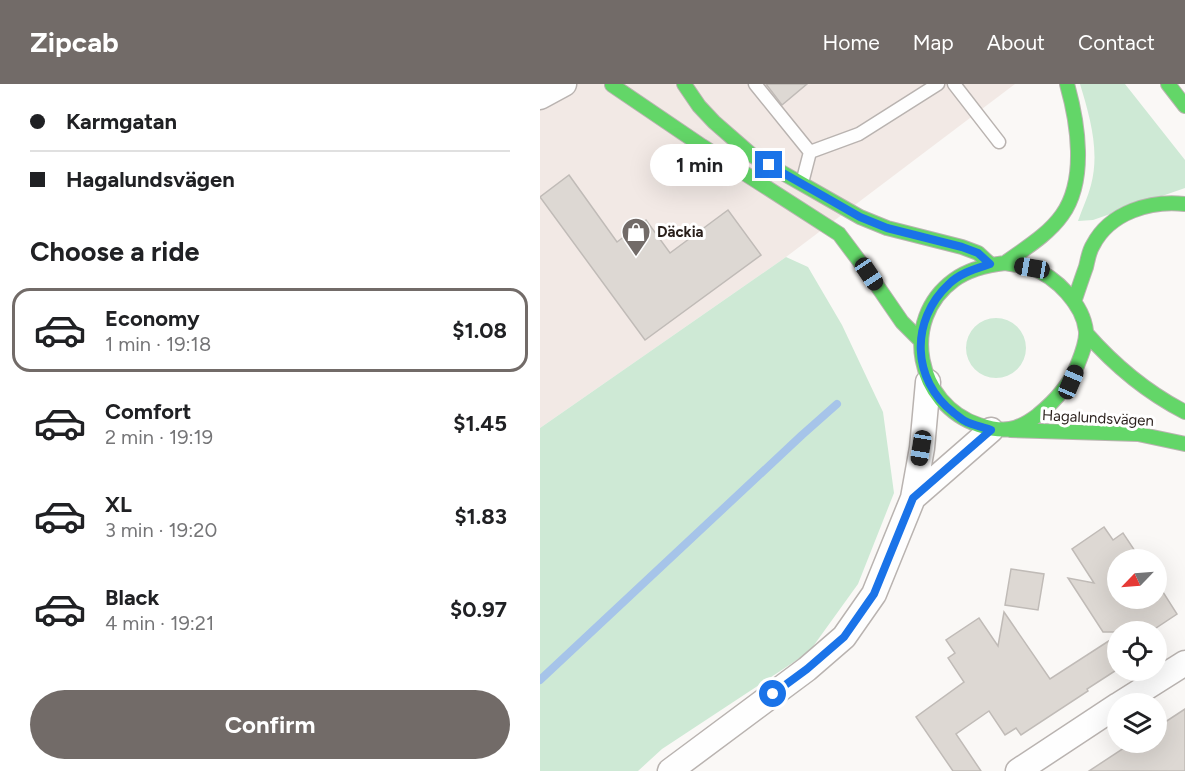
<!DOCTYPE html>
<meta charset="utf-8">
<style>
:root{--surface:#fff;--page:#f2f2f2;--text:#202124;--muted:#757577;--line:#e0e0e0;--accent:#726b68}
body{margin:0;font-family:Figtree,sans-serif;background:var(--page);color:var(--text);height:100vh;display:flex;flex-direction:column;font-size:22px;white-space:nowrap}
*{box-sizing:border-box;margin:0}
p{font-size:20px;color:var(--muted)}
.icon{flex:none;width:33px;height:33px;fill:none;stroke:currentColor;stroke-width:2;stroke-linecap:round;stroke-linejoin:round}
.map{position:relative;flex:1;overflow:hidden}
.sheet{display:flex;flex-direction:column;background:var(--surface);width:540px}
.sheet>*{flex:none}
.top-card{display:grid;align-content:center;height:132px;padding:0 30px;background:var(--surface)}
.needle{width:39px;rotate:245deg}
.buttons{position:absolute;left:567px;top:465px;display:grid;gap:12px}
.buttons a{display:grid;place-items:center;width:60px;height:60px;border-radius:50%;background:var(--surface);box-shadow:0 6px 24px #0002;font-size:30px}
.end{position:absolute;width:27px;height:27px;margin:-14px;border:8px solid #1a73e8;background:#fff;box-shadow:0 0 0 3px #fff}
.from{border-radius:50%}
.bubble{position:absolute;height:42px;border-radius:21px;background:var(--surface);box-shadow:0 6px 24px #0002;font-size:20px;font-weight:700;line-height:42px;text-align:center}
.car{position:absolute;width:18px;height:36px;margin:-18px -9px;border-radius:8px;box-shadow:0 0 4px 2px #0007;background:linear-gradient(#222 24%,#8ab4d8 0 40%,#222 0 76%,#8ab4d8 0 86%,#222 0)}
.top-card b{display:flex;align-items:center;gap:21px;height:57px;font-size:22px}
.top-card b+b{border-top:2px solid var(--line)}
.top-card i{width:15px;height:15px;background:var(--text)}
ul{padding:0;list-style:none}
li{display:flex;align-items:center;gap:18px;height:84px;margin:0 12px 9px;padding:0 18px;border:3px solid transparent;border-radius:18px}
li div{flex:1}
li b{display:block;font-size:22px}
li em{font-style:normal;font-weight:700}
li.on{border-color:var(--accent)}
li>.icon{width:54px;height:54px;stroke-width:1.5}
h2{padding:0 30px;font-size:27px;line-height:72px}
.cta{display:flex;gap:12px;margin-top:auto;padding:12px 30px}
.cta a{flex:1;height:69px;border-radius:36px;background:var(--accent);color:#fff;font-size:24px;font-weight:700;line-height:69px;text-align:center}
header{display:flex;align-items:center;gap:36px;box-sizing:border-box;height:84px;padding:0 30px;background:var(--accent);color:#fff}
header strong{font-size:28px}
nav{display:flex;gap:33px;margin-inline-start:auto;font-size:21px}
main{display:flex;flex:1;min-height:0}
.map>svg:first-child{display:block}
.built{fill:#f2e9e5}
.green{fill:#cee9d5}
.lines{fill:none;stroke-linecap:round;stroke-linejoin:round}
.stream{stroke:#a6c4e9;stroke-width:8}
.building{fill:#ddd8d3;stroke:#c0bbb7;stroke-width:1.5}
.lane-casing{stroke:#b9b3b0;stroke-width:15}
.street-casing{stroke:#b9b3b0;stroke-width:27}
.fast-casing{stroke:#b9b3b0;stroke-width:16}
.lane{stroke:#fefefe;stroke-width:12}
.street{stroke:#fefefe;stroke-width:24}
.fast{stroke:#63d668;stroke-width:14}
.route{stroke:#1a73e8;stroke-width:8}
.labels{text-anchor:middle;stroke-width:6;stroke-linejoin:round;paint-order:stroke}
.poi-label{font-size:15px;font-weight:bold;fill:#291f1b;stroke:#fff;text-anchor:start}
.street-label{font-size:15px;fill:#291f1b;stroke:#fff}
</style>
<header>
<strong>Zipcab</strong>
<nav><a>Home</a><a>Map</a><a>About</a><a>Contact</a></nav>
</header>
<main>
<section class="sheet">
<div class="top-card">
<b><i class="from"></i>Karmgatan</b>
<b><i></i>Hagalundsvägen</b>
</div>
<h2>Choose a ride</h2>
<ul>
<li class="on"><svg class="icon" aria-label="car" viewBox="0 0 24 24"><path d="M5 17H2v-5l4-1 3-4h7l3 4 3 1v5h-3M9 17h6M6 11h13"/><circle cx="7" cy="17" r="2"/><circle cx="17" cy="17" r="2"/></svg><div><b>Economy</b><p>1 min · 19:18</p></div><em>$1.08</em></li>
<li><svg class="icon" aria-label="car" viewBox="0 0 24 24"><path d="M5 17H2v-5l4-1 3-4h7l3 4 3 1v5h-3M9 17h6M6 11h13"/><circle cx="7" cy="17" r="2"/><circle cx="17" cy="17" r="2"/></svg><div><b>Comfort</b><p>2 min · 19:19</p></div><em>$1.45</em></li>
<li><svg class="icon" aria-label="car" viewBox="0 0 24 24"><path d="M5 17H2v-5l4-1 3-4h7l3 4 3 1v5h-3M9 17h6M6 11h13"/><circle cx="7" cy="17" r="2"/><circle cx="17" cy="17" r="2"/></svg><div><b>XL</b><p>3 min · 19:20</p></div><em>$1.83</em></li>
<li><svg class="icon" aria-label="car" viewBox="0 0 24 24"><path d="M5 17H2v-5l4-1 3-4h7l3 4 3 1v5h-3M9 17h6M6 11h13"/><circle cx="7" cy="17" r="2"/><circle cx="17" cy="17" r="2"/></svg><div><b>Black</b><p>4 min · 19:21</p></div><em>$0.97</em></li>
</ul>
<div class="cta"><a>Confirm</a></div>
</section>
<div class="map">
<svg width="645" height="687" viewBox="0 0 645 687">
<rect width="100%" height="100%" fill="#faf8f6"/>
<!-- built -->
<path class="built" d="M0,0H475L246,173L0,344Z"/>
<!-- green -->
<path class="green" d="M540,0H585L645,76V104L553,136L538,137C542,125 548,113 551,101C560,67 550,33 540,0Z
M246,173L268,183L302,241L343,328L354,409L318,500L269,568L122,665L98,687H0V344Z
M426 264a30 30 0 1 1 60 0a30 30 0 1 1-60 0Z"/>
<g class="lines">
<!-- stream -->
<path class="stream" d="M0,596L262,351L297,320"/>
</g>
<!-- building -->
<path class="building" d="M226,0H267L242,21Z
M29,91L77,158L106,136L130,169L188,126L221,171L105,256L0,113Z
M564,443L573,456L583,449L601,476H578V514H616V497L637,530L610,548H563L528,494L554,499L532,465Z
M471,485L504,490L498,526L465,521Z
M464,528L510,595L578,551V585L547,605L548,607L481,651L476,644L465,651L449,627L416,650L441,687H413L376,633L424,598L408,574L415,569L406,556L439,534L458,562Z
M645,625V687H549L593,658H616V644Z"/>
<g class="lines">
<!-- lane casing -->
<g class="lane-casing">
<path id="lane" d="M215,0L270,68L262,99
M414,0L459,58
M270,68L319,50L398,0"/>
</g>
<!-- street casing -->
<g class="street-casing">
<path id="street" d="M0,13L24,0
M373,414L451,346
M580,620L645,579
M130,687L267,585L304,553L334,510L373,414L382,364L388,298
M478,687L578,621"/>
</g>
<!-- fast casing -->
<g class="fast-casing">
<path id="fast" d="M144,0L159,22L174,38L213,72L320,133L347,144L422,163L438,169L450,180
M628,0L645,22
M72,1L162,62L299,150L329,190L362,238L380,256
M465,179C474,181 483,181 492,184C516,193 543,220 546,247C547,258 541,272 537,282C529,302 515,317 498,331C477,347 464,349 439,341C377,321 359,236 414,196C429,185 447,181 465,179Z
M465,179C484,165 508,151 522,131C547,96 538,39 527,0
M534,218C538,206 542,194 546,183C548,175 549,167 553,161C570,128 611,116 645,120
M546,249C575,282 606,308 645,328
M470,346L598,350L645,360"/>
</g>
<!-- lane -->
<use href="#lane" class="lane"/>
<!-- street -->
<use href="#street" class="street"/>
<!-- fast -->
<use href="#fast" class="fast"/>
</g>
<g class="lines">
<!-- route -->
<path class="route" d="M229,81L320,133L347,144L422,163L438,169L450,180C435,185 420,189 409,200C370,236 371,296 414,329C417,331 421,335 425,337C432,341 443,343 451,346L373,414L334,510L304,553L267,585L233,610"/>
</g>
<!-- icons -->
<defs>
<g id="shop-pin" transform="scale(1.5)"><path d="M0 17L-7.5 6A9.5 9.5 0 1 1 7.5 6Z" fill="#726b68" stroke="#fff"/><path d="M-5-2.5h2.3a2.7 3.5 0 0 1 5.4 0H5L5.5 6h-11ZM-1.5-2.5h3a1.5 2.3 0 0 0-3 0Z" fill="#fff"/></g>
</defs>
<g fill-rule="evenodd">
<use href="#shop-pin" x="96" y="148"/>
</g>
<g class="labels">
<!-- poi labels -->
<g class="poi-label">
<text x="117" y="153">Däckia</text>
</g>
<!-- street labels -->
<g class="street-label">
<text transform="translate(558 334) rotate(3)" y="5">Hagalundsvägen</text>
</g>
</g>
</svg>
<div class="buttons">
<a><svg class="needle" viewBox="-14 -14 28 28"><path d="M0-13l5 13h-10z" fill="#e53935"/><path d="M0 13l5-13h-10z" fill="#757577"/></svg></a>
<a><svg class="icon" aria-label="locate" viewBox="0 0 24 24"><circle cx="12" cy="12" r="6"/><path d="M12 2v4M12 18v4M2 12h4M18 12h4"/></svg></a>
<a><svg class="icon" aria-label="layers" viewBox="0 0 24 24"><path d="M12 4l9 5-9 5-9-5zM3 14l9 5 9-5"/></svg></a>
</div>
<i class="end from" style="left:233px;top:610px"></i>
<i class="end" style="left:229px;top:81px"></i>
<div class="bubble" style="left:110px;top:60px;width:99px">1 min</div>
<i class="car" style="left:492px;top:184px;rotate:280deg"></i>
<i class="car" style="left:329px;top:190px;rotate:146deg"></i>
<i class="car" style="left:531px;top:298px;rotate:23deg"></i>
<i class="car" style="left:381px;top:364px;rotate:189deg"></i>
</div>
</main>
